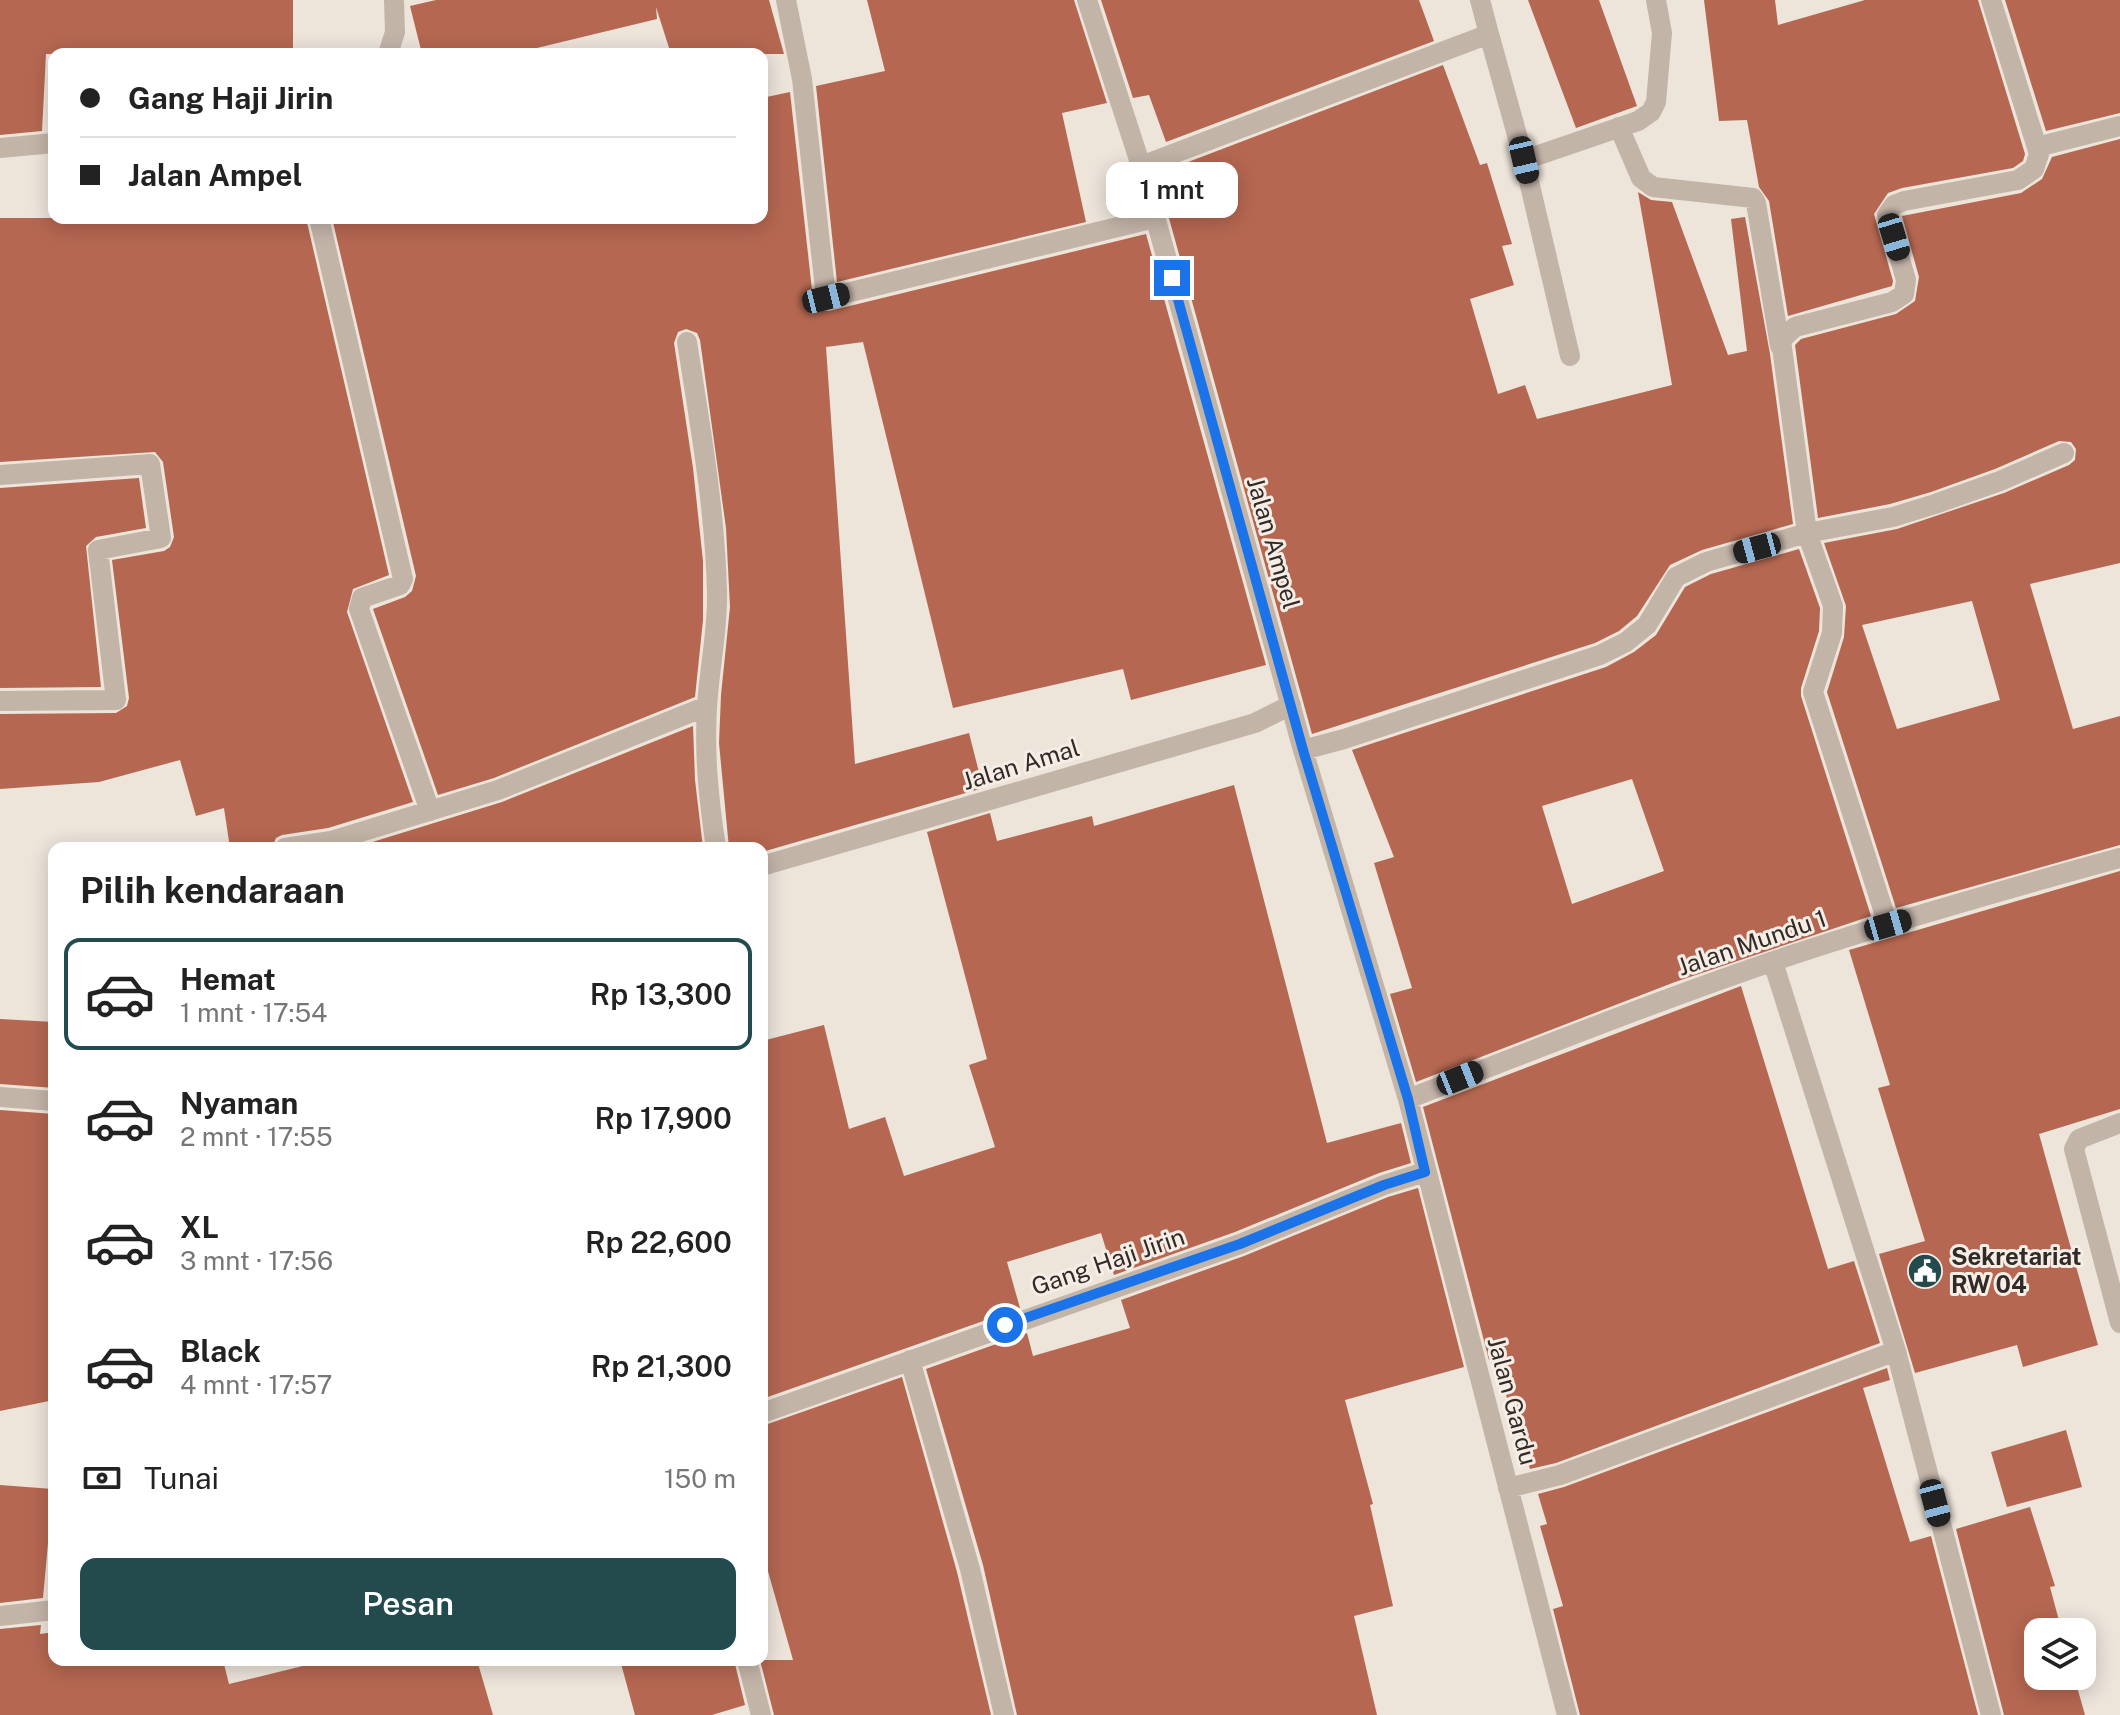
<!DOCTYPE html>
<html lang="id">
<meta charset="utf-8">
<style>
:root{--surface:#fff;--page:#f6f6f6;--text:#222;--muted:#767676;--line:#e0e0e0;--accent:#234b4d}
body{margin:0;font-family:"Public Sans",sans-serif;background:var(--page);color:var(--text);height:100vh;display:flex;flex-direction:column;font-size:30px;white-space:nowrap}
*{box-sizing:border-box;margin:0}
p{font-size:26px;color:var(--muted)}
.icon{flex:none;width:44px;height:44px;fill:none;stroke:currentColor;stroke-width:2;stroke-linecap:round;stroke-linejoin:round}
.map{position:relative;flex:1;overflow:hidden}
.details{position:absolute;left:48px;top:842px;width:720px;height:824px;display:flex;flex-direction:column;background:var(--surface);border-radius:16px;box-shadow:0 4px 20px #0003}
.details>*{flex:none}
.banner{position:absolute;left:48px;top:48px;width:720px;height:176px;border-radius:16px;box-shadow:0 4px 20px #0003;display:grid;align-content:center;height:176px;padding:0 32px;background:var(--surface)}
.tools{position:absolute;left:2024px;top:1618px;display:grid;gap:16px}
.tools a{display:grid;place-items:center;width:72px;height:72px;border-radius:16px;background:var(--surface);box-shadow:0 4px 20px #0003;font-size:40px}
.end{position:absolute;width:36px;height:36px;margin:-18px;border:10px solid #1a73e8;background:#fff;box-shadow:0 0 0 4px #fff}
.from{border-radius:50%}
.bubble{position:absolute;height:56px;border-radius:16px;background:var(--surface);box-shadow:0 4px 20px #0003;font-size:26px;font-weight:600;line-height:56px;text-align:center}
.car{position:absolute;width:24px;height:48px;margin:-24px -12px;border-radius:10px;box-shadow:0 0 6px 2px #0007;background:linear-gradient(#222 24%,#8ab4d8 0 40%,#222 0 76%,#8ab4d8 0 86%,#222 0)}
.banner b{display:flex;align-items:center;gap:28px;height:76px;font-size:30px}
.banner b+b{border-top:2px solid var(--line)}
.banner i{width:20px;height:20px;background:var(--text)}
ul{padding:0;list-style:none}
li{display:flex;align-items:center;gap:24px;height:112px;margin:0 16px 12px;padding:0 16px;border:4px solid transparent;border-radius:16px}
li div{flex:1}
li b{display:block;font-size:30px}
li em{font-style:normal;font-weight:600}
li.on{border-color:var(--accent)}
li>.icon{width:72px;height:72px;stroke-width:1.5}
h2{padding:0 32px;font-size:36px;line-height:96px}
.pay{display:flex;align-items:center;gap:20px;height:88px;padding:0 32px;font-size:30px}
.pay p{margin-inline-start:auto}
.primary-button{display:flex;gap:16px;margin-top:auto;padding:16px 32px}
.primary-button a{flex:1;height:92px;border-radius:16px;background:var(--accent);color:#fff;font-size:32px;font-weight:600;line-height:92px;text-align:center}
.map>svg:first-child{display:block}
.building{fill:#b56751;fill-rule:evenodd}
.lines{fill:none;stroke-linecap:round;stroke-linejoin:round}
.minor{stroke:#c3b4a8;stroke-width:20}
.route{stroke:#1a73e8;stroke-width:10}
.labels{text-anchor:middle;stroke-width:6;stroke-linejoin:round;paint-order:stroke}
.street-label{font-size:24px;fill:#312a27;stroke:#f6eee6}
.poi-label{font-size:24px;font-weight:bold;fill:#312a27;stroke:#f6eee6;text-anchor:start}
</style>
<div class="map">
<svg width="2120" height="1715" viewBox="0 0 2120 1715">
<rect width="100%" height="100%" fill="#ede4da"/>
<!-- building -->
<path class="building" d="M0,0H293V52L46,54L42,131L0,135Z
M436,0H769L784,54H671L656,7L657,19L512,54H422L410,6Z
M867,0H1074L1107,103L1062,113L1086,222L837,282L816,86L885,71Z
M1101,0H1419L1434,41L1166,142L1149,95L1133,98Z
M1528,0H1599L1637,106L1576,128Z
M1704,0H1775L1778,25L1865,0H1978L2025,154L2023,161L2013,168L1902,188L1888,193L1874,214L1893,281L1892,286L1788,316L1769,201L1759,187L1747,120L1719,121Z
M2005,0H2120V113L2046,131Z
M1443,65L1480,165L1487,163L1512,244L1502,246L1514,285L1470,299L1498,394L1525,385L1537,419L1672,385L1638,192L1651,200L1672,202L1728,355L1747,351L1731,219L1745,217L1770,354L1793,524L1702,550L1670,565L1637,616L1619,631L1595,643L1312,734L1167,211L1187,201L1175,167Z
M790,92L813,299L821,310L829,311L1146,234L1266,665L1131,700L1123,669L953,708L863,342L826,347L855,764L969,733L983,788L762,852V848H729L719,743L721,695L730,607L726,528L700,340L697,333L686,329L678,332L674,343L693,468L703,561V620L695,697L494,778L438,795L373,609L405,597L412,591L416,576L332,218H762V98Z
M2120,139V563L2030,584L2073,729L2120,716V845L1896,908L1827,692L1844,637L1846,606L1824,543L1897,529L2004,493L2069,465L2075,460L2076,449L2071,442L2059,441L1995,469L1931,492L1890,504L1818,518L1795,345L1801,339L1896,314L1915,301L1919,277L1902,216L2021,193L2042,179L2052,157ZM1972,601L2000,700L1897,729L1862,625Z
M0,218H306L389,575L353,589L347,612L413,802L328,828L282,835L276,838L272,848H230L224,808L196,816L180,760L99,782L0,789V714L116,713L127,706L129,698L112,560L164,551L170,547L174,537L163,462L155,452L0,462Z
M139,478L146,528L96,537L86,546L101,687L0,688V488Z
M1799,549L1820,608L1819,631L1801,688V696L1871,916L1675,982L1416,1082L1390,994L1412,988L1374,863L1394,857L1352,750L1606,667L1634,652L1656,635L1685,587L1711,574ZM1632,779L1664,871L1572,904L1542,806Z
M693,726L695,780L703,848H353L502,802Z
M1234,785L1327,1143L1401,1123L1411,1163L1379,1173L1235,1232L1114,1275L1101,1233L1007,1262L1020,1308L762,1399V1041L824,1025L849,1129L885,1117L904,1176L995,1147L969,1065L987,1059L927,832L990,813L997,841L1092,816L1094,826Z
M2120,871V1109L2039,1134L2098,1345L2023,1367L2017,1345L1915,1373L1879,1254L1925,1241L1878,1088L1890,1085L1849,950Z
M1741,986L1828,1269L1854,1261L1880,1343L1556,1463L1530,1469L1494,1358L1489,1360L1423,1107Z
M0,1019L54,1022V1088L0,1084Z
M0,1110L54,1114V1400L0,1411Z
M1418,1188L1464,1367L1345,1400L1373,1504L1370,1505L1393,1606L1354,1616L1377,1715H1017L983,1565L926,1369L1027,1333L1033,1356L1130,1328L1121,1300L1244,1256L1388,1197Z
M1887,1368L1890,1380L1863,1388L1910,1542L1931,1536L1978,1715H1580L1553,1609L1563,1606L1540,1526L1547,1524L1538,1494L1564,1487Z
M902,1377L957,1572L991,1715H774L760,1660H793L762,1550V1426Z
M2066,1430L2082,1487L2007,1507L1991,1452Z
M0,1485L53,1489L43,1598L0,1603Z
M2030,1507L2055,1586L2050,1587L2062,1632H2038V1676H2074L2085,1715H2004L1956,1529Z
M41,1625L40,1634L54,1632V1660H223L229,1684L327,1660H477L493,1715H0V1629Z
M620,1660H734L745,1705L712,1715H635Z"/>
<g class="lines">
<!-- minor -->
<path class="minor" d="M786,0L802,79L826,298L1155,218
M1087,0L1141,166L1303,750L1408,1099L1567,1715
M1480,0L1489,34
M388,54L395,32L394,0
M1619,127L1641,178L1653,187L1753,198L1756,203L1780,346
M2037,147L2120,126
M0,148L54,143
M1524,160L1570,356
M1141,166L1489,34L1524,160L1638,121L1651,112L1656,102L1662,33L1656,0
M319,218L403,579L400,585L362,598L359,609L430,811
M687,342C700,425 715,508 717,592C718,631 709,669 707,708C704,756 709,801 716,848
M0,475L150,464L161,538L98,550L116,700L0,701
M1303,750L1344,739L1600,655L1626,642L1647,625L1676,577L1706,562L1807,533L1893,517L1935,504L2000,481L2064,453
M285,848L331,841L498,790L707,706
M762,866L1255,723L1291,705
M1888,925L1813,692L1832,633L1833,606L1807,533L1781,340L1795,327L1892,302L1904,294L1906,280L1887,215L1894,205L1904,201L2018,180L2034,169L2039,154L1991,0
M1773,962L1896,1351L1991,1715
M0,1097L54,1101
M1408,1099C1528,1052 1649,1004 1771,962C1886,923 2003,890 2120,858
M2120,1123L2079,1139L2074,1149L2120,1323
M910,1360L970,1569L1004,1715
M762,1413L1240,1244L1384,1185L1425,1172
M1508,1488L1560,1475L1896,1351
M0,1616L54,1610
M747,1660L761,1715"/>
</g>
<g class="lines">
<!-- route -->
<path class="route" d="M1005,1325L1240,1244L1384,1185L1425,1172L1408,1099L1303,750L1172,278"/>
</g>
<!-- icons -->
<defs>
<g id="civic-disc" transform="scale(1.8)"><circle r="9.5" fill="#234b4d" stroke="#f6eee6"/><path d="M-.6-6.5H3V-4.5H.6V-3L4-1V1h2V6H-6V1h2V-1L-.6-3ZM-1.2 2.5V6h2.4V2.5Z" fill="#fff"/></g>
</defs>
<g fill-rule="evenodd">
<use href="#civic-disc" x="1925" y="1271"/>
</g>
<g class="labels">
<!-- street labels -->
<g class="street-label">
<text transform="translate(1273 543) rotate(74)" y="8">Jalan Ampel</text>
<text transform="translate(1021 765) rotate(-17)" y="8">Jalan Amal</text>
<text transform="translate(1752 943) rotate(-19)" y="8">Jalan Mundu 1</text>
<text transform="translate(1108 1262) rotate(-19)" y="8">Gang Haji Jirin</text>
<text transform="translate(1512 1401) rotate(75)" y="8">Jalan Gardu</text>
</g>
<!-- poi labels -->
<g class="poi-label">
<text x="1951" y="1265">Sekretariat<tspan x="1951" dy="28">RW 04</tspan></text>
</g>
</g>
</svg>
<div class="tools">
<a><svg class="icon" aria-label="layers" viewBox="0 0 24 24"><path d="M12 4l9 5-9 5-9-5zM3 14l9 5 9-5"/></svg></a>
</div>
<i class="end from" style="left:1005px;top:1325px"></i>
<i class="end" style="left:1172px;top:278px"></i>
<div class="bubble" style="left:1106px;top:162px;width:132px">1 mnt</div>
<i class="car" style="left:1524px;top:160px;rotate:167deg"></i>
<i class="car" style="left:1894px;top:237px;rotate:163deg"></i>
<i class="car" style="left:826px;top:298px;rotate:76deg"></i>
<i class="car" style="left:1757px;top:548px;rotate:255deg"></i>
<i class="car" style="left:1888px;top:925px;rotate:74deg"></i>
<i class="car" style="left:1460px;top:1078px;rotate:68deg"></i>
<i class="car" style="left:1935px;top:1503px;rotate:165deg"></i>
<div class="banner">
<b><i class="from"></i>Gang Haji Jirin</b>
<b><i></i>Jalan Ampel</b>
</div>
<section class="details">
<h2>Pilih kendaraan</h2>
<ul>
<li class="on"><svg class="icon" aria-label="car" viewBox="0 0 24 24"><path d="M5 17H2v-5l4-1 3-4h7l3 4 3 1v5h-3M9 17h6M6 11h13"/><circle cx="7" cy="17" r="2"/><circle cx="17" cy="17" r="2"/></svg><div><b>Hemat</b><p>1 mnt · 17:54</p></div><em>Rp 13,300</em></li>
<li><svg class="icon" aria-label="car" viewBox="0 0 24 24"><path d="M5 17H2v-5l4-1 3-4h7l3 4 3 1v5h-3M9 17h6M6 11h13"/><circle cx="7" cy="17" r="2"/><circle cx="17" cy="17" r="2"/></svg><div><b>Nyaman</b><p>2 mnt · 17:55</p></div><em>Rp 17,900</em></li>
<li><svg class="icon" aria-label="car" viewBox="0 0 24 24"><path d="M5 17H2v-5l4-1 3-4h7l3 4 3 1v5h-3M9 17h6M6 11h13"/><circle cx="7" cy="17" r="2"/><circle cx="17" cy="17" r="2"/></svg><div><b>XL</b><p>3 mnt · 17:56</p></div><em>Rp 22,600</em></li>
<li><svg class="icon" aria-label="car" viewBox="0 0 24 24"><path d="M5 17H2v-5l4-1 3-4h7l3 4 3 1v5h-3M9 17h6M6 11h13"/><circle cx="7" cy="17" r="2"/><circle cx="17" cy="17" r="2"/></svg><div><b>Black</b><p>4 mnt · 17:57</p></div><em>Rp 21,300</em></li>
</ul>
<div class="pay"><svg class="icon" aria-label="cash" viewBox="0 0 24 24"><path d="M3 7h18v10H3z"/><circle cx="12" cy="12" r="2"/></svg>Tunai<p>150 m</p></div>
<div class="primary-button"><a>Pesan</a></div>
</section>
</div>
